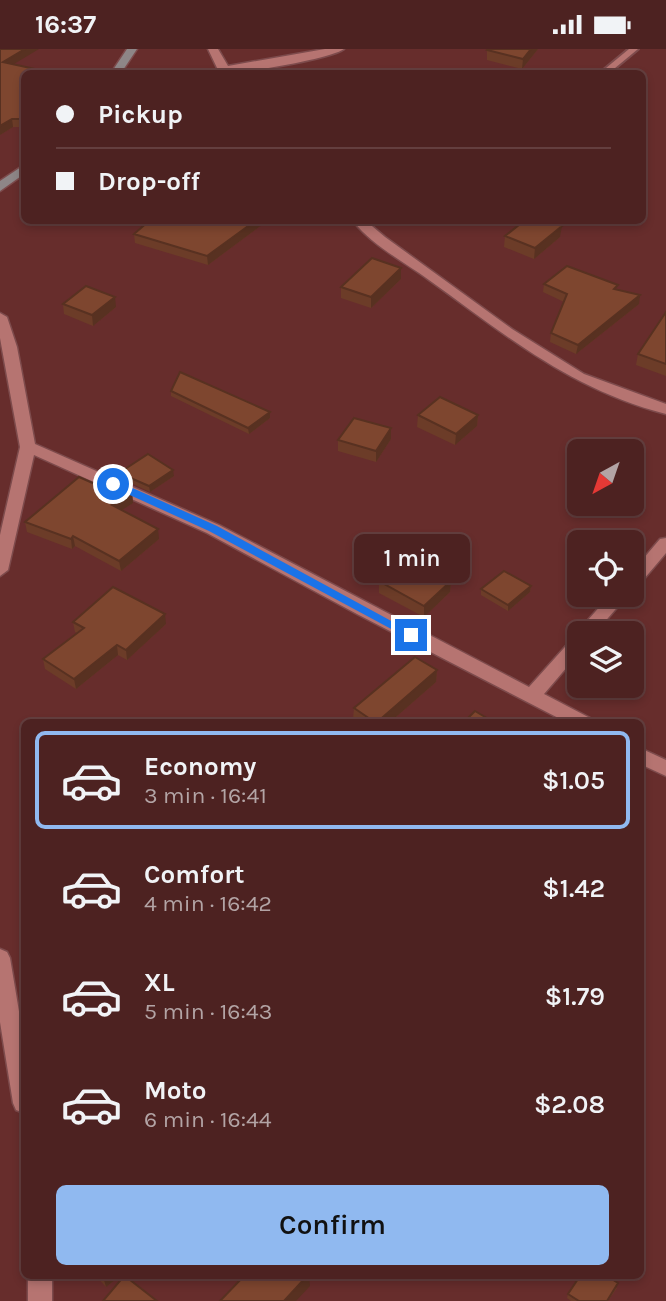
<!DOCTYPE html>
<meta charset="utf-8">
<style>
:root{--surface:#4d2221;--page:#542a2a;--text:#f1f3f6;--muted:#b3a4a5;--line:#643f3f;--accent:#90b9f0}
body{margin:0;font-family:Karla,sans-serif;background:var(--page);color:var(--text);height:100vh;display:flex;flex-direction:column;font-size:26px;white-space:nowrap}
*{box-sizing:border-box;margin:0}
p{font-size:23px;color:var(--muted)}
.icon{flex:none;width:38px;height:38px;fill:none;stroke:currentColor;stroke-width:2;stroke-linecap:round;stroke-linejoin:round}
.map{position:relative;flex:1;overflow:hidden}
.side{position:absolute;left:21px;top:670px;width:623px;height:560px;display:flex;flex-direction:column;background:var(--surface);border-radius:10px;box-shadow:0 4px 10px #0003,0 0 0 2px var(--line)}
.side>*{flex:none}
.banner{position:absolute;left:21px;top:21px;width:625px;height:154px;border-radius:10px;box-shadow:0 4px 10px #0003,0 0 0 2px var(--line);display:grid;align-content:center;height:154px;padding:0 35px;background:var(--surface)}
.needle{width:46px;rotate:220deg}
.controls{position:absolute;left:567px;top:390px;display:grid;gap:14px}
.controls a{display:grid;place-items:center;width:77px;height:77px;border-radius:10px;background:var(--surface);box-shadow:0 4px 10px #0003,0 0 0 2px var(--line);font-size:35px}
.end{position:absolute;width:32px;height:32px;margin:-16px;border:9px solid #1a73e8;background:#fff;box-shadow:0 0 0 4px #fff}
.from{border-radius:50%}
.bubble{position:absolute;height:49px;border-radius:10px;background:var(--surface);box-shadow:0 4px 10px #0003,0 0 0 2px var(--line);font-size:23px;font-weight:600;line-height:49px;text-align:center}
.banner b{display:flex;align-items:center;gap:24px;height:66px;font-size:26px}
.banner b+b{border-top:2px solid var(--line)}
.banner i{width:18px;height:18px;background:var(--text)}
ul{padding:12px 0 0;list-style:none}
li{display:flex;align-items:center;gap:21px;height:98px;margin:0 14px 10px;padding:0 21px;border:4px solid transparent;border-radius:10px}
li div{flex:1}
li b{display:block;font-size:26px}
li em{font-style:normal;font-weight:600}
li.current{border-color:var(--accent)}
li>.icon{width:63px;height:63px;stroke-width:1.5}
.action{display:flex;gap:14px;margin-top:auto;padding:14px 35px}
.action a{flex:1;height:80px;border-radius:10px;background:var(--accent);color:#111;font-size:28px;font-weight:600;line-height:80px;text-align:center}
.status{display:flex;justify-content:space-between;align-items:center;height:49px;padding:0 35px;background:var(--surface);direction:ltr}
.status svg{height:19px;fill:currentColor}
.map>svg:first-child{display:block}
.lines{fill:none;stroke-linecap:round;stroke-linejoin:round}
.lane-casing{stroke:#7d4b4c;stroke-width:4}
.street-casing{stroke:#7d4b4c;stroke-width:3}
.secondary-casing{stroke:#7d4b4c;stroke-width:3}
.lane{fill:#b67471;fill-rule:evenodd}
.street{fill:#b67471;fill-rule:evenodd}
.secondary{fill:#8e8687;fill-rule:evenodd}
.wall{fill:#6c3c28}
.shaded-wall{fill:#583121}
.building{fill:#7e462f;stroke:#583121;stroke-width:2}
.route{fill:#1a73e8}
</style>
<div class="status"><b>16:37</b><svg viewBox="0 0 49 12"><path d="M0 12V9h3v3zM5 12V6h3v6zM10 12V3h3v9zM15 12V0h3v12zM26 1h20v11H26zM47 4h2v5h-2z"/></svg></div>
<div class="map">
<svg width="666" height="1252" viewBox="0 0 666 1252">
<rect width="100%" height="100%" fill="#672d2c"/>
<g class="lines">
<!-- lane casing -->
<g class="lane-casing">
<path id="lane" d="M629,0H638L609,24H600Z"/>
</g>
<!-- street casing -->
<g class="street-casing">
<path id="street" d="M208,0H218L228,17L325,0H344C330,10 233,27 219,23Z
M353,172H366L385,188L512,280L584,325L666,355V365C570,340 507,287 429,231C403,212 373,197 353,172Z
M0,264L7,268L17,298L35,395L219,476L529,638L573,589L579,587L577,584L580,580L610,546H628L595,584H579V604L544,645L590,669L593,674H568L357,565L207,484L34,406L8,521L0,527V486L20,398L0,289Z
M666,489V504L638,537L632,539V523L660,490Z
M640,699L666,711V727L640,715Z
M0,900L7,903L10,909L24,992V1064L16,1061L13,1054L0,973Z
M28,1227H52V1252H28Z"/>
</g>
<!-- secondary casing -->
<g class="secondary-casing">
<path id="secondary" d="M127,0H137L121,24H111Z
M24,116V125L0,142V132Z"/>
</g>
<!-- lane -->
<use href="#lane" class="lane"/>
<!-- street -->
<use href="#street" class="street"/>
<!-- secondary -->
<use href="#secondary" class="secondary"/>
</g>
<!-- wall -->
<path class="wall" d="M0,0L13,15L49,23L50,24H24L21,78H13L0,86Z
M538,0L522,20L487,11V1Z
M149,172H267L208,216L135,194L134,185Z
M505,187L560,188L534,210L504,198Z
M401,230L371,259L341,249V238Z
M544,235L617,241L639,255L576,305L550,293L551,284L564,253L543,243Z
M63,255L116,258L93,277L64,265Z
M666,263V327L636,316L638,305Z
M171,342L270,369L249,385L171,347Z
M418,366H478L477,377L455,396L417,378Z
M391,390L376,413L338,402V391Z
M119,424L174,427L150,443L120,429Z
M95,435L132,444L133,454L121,461L159,490L121,522L75,497L72,500L27,483L25,473Z
M379,532H451L450,543L424,568L379,544Z
M531,537L530,543L508,562L481,546V540Z
M73,573L166,575L127,611L118,606L76,640L45,620L43,610L77,584L75,583Z
M437,621L436,633L389,674H360L353,670L354,659Z
M96,1227H120L106,1238Z
M617,1239L608,1252H571L567,1249L568,1245Z"/>
<!-- shaded-wall -->
<path class="shaded-wall" d="M25,0H39L4,21L3,13Z
M531,0H538L522,20L523,10Z
M24,67V76L21,78L20,70Z
M12,70L13,78L0,86V77Z
M255,172H267L208,216L207,207Z
M562,177L560,188L534,210L535,199Z
M401,219V230L371,259V248Z
M640,246L639,255L576,305L578,296Z
M115,248L116,258L93,277L92,266Z
M270,363V369L249,385L248,379Z
M478,366L477,377L455,396L456,385Z
M391,379V390L376,413V402Z
M173,421L174,427L150,443L149,437Z
M132,444L133,454L114,466L112,456Z
M158,480L159,490L121,522L119,512Z
M73,487L75,497L72,500L71,490Z
M451,532L450,543L424,568V557Z
M531,537L530,543L508,562V556Z
M165,565L166,575L127,611L126,601Z
M117,596L118,606L76,640L74,630Z
M437,621L436,633L389,674H376Z
M108,1227H120L106,1238L104,1231Z
M307,1227H309L310,1237L296,1252H284Z"/>
<!-- building -->
<path class="building" d="M0,0H25L3,13L49,23L48,24H24V67L20,70H12L0,77Z
M488,0H531L523,10L487,1Z
M149,172H255L207,207L134,185Z
M524,172H546L562,177L535,199L505,187Z
M372,209L401,219L371,248L341,238Z
M567,217L618,236L614,240L640,246L578,296L551,284L567,245L544,235Z
M86,237L115,248L92,266L63,255Z
M666,263V315L638,305Z
M180,323L270,363L248,379L171,342Z
M440,348L478,366L456,385L418,366Z
M354,369L391,379L376,402L338,391Z
M148,405L173,421L149,437L119,424Z
M79,428L95,435L102,430L132,444L112,456L158,480L119,512L73,487L71,490L25,473Z
M406,508L451,532L424,557L379,532Z
M504,522L531,537L508,556L481,540Z
M113,538L165,565L126,601L117,596L74,630L43,610L84,579L73,573Z
M415,608L437,621L376,674L354,659Z
M475,662L495,674H463Z
M124,1227H125L157,1252H103Z
M244,1227H307L284,1252H220Z
M580,1227H607L618,1234L607,1252H579L568,1245Z"/>
<!-- route -->
<path class="route" d="M110,432H117L217,477L417,586L415,589H408L209,482L110,437Z"/>
</svg>
<div class="controls">
<a><svg class="needle" viewBox="-14 -14 28 28"><path d="M0-13l5 13h-10z" fill="#e53935"/><path d="M0 13l5-13h-10z" fill="#b3a4a5"/></svg></a>
<a><svg class="icon" aria-label="locate" viewBox="0 0 24 24"><circle cx="12" cy="12" r="6"/><path d="M12 2v4M12 18v4M2 12h4M18 12h4"/></svg></a>
<a><svg class="icon" aria-label="layers" viewBox="0 0 24 24"><path d="M12 4l9 5-9 5-9-5zM3 14l9 5 9-5"/></svg></a>
</div>
<i class="end from" style="left:113px;top:435px"></i>
<i class="end" style="left:411px;top:586px"></i>
<div class="bubble" style="left:354px;top:485px;width:116px">1 min</div>
<div class="banner">
<b><i class="from"></i>Pickup</b>
<b><i></i>Drop-off</b>
</div>
<section class="side">
<ul>
<li class="current"><svg class="icon" aria-label="car" viewBox="0 0 24 24"><path d="M5 17H2v-5l4-1 3-4h7l3 4 3 1v5h-3M9 17h6M6 11h13"/><circle cx="7" cy="17" r="2"/><circle cx="17" cy="17" r="2"/></svg><div><b>Economy</b><p>3 min · 16:41</p></div><em>$1.05</em></li>
<li><svg class="icon" aria-label="car" viewBox="0 0 24 24"><path d="M5 17H2v-5l4-1 3-4h7l3 4 3 1v5h-3M9 17h6M6 11h13"/><circle cx="7" cy="17" r="2"/><circle cx="17" cy="17" r="2"/></svg><div><b>Comfort</b><p>4 min · 16:42</p></div><em>$1.42</em></li>
<li><svg class="icon" aria-label="car" viewBox="0 0 24 24"><path d="M5 17H2v-5l4-1 3-4h7l3 4 3 1v5h-3M9 17h6M6 11h13"/><circle cx="7" cy="17" r="2"/><circle cx="17" cy="17" r="2"/></svg><div><b>XL</b><p>5 min · 16:43</p></div><em>$1.79</em></li>
<li><svg class="icon" aria-label="car" viewBox="0 0 24 24"><path d="M5 17H2v-5l4-1 3-4h7l3 4 3 1v5h-3M9 17h6M6 11h13"/><circle cx="7" cy="17" r="2"/><circle cx="17" cy="17" r="2"/></svg><div><b>Moto</b><p>6 min · 16:44</p></div><em>$2.08</em></li>
</ul>
<div class="action"><a>Confirm</a></div>
</section>
</div>
